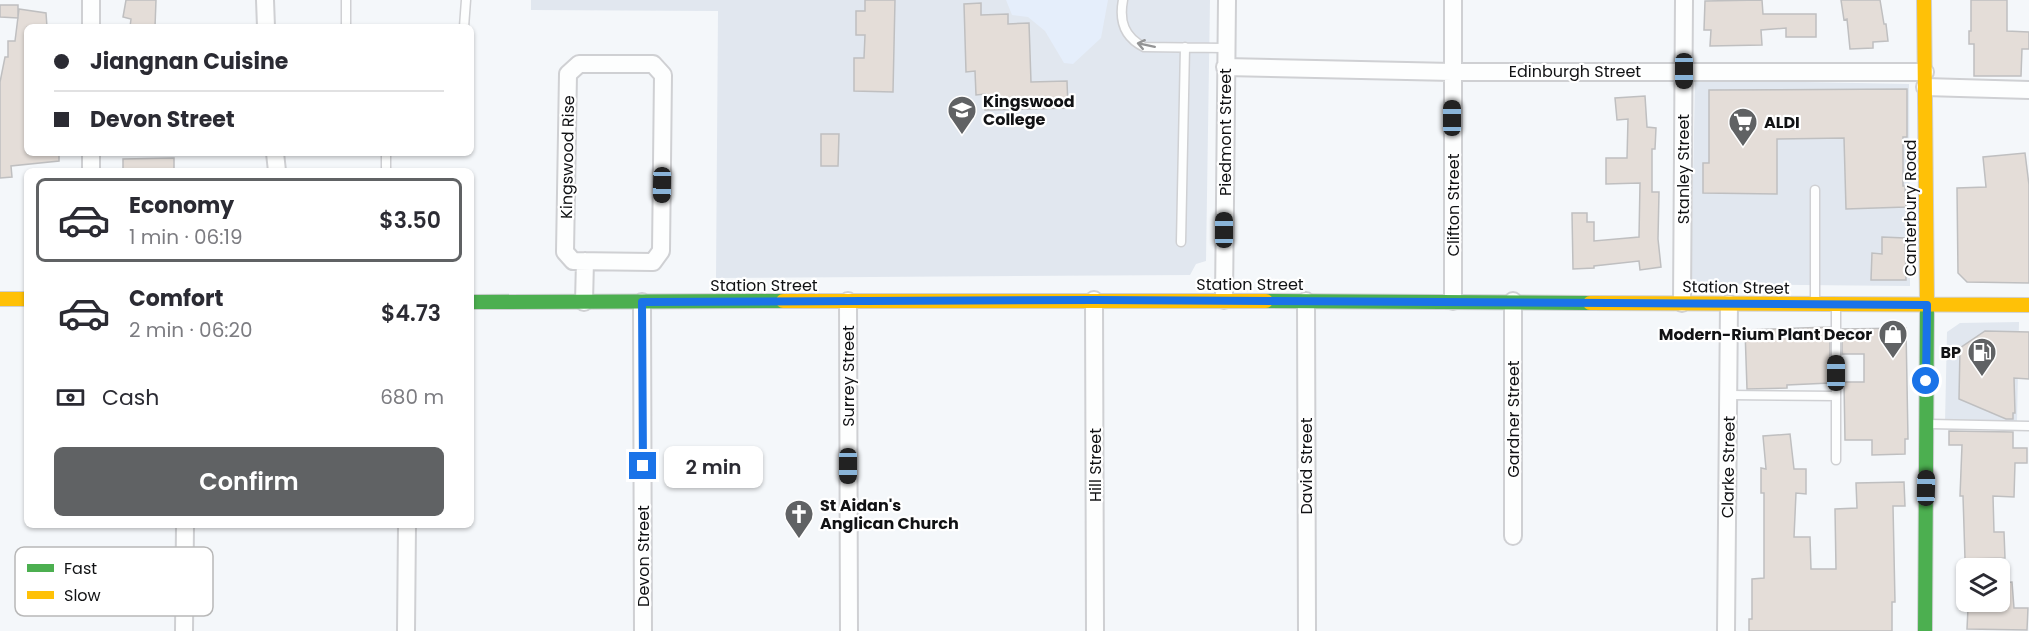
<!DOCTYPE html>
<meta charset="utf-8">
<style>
:root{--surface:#fff;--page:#f7f7f7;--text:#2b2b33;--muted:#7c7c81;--line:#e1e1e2;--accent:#606264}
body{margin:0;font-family:Poppins,sans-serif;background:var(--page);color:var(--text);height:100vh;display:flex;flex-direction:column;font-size:22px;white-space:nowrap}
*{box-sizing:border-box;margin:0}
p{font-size:20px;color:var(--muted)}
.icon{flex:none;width:33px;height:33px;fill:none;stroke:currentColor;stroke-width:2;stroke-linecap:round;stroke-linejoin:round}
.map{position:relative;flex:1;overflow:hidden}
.details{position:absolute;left:24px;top:168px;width:450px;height:360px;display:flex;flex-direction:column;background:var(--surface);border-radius:9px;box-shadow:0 2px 4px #0004}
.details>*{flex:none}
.top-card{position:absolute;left:24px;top:24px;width:450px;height:132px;border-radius:9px;box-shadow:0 2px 4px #0004;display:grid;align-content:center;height:132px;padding:0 30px;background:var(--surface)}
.buttons{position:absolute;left:1956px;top:558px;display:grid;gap:12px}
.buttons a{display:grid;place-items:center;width:54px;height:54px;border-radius:9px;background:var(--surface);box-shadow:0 2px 4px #0004;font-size:30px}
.end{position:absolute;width:27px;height:27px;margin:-14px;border:8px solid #1a73e8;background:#fff;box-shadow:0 0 0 3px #fff}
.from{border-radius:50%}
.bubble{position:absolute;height:42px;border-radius:9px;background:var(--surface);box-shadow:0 2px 4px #0004;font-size:20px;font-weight:600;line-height:42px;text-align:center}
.car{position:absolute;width:18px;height:36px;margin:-18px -9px;border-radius:8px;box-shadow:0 0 4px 2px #0007;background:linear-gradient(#222 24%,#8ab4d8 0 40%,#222 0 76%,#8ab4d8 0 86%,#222 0)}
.top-card b{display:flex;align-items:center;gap:21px;height:57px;font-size:22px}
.top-card b+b{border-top:2px solid var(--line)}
.top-card i{width:15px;height:15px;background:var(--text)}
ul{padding:10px 0 0;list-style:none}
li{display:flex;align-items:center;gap:18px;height:84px;margin:0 12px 9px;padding:0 18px;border:3px solid transparent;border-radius:9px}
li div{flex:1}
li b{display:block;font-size:22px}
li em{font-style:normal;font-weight:600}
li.selected{border-color:var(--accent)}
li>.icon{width:54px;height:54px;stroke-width:1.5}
.pay{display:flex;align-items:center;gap:15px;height:66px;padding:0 30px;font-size:22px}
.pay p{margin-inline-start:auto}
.action{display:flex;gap:12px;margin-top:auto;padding:12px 30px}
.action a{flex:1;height:69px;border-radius:9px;background:var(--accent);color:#fff;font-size:24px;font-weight:600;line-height:69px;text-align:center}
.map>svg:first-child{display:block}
.built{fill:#e1e7ef}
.green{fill:#e5eefb}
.building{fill:#e4ddd8;stroke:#bfbfc0;stroke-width:1.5}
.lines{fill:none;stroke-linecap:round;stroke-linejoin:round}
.lane-casing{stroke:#cfd0d3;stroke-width:11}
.street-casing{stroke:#cfd0d3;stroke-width:20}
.fast-casing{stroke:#cfd0d3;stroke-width:16}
.slow-casing{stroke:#cfd0d3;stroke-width:16}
.lane{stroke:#fdfefe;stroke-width:8}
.street{stroke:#fdfefe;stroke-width:16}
.fast{stroke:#4caf50;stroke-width:14}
.slow{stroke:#ffc107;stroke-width:14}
.oneway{stroke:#939495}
.route{stroke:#1a73e8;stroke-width:8}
.labels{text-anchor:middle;stroke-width:4.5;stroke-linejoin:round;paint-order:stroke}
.street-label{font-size:16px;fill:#111214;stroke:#fff}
.poi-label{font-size:16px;font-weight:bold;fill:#111214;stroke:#fff;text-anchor:start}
.key{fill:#fff;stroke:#b8b8b8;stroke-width:1.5}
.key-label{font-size:16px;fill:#111214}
</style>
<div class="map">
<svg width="2029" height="631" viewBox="0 0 2029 631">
<rect width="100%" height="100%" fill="#f4f7fa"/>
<!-- built -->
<path class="built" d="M531,0H1210L1206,261L1196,264L1190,275L716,278L718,11L531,10Z
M1695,80L1909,84L1910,286L1691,284Z
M2019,322L2017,421L1945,422L1947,332L1960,323Z"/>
<!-- green -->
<path class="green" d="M1006,0H1108L1101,38L1073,64L1064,63L1045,31L1028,17L1012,15Z"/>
<!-- building -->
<path class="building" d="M126,0H156L155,27H130L131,19L123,17Z
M865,0H895L893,92L854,91V58H864L865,35H856V11H865Z
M1762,0L1763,14H1816V37H1786V28L1761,30L1762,45L1710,46L1711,30H1704L1705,1Z
M1841,0H1880L1884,24H1886L1888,41L1873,42V48L1850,49L1847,19L1844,20Z
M1971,0H2007V31L2029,32V49H2022L2021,76H1974V44H1969V31H1971Z
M981,3V15L1008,14V24L1029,23L1031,82L1067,81L1068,108L985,110V94L976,95L975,71L966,72L964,4Z
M0,5H18V18L0,17Z
M19,9L46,13L47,27H27V153H59V161L11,166L12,177L0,178V82L5,57H8V41H15Z
M1907,89V137H1903V186H1905L1906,207L1846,209L1844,138L1777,139V194L1703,193V163H1709V90Z
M1645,96L1647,127L1656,128L1655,149H1652V192H1659L1658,239L1661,267L1640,270L1639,261L1594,266V268L1573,269L1572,213H1587V222H1594V241L1639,237L1640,183L1606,184V158H1627L1628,119L1617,120L1615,98Z
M821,134H839L838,166H821Z
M2025,153L2029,185V283L1967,282L1958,273L1957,188L1986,187L1983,157Z
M174,158V171H123V159Z
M1882,237L1905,238L1906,280H1871L1872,253L1882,254Z
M1830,327V383L1787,385V388L1747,389L1745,330Z
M1906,328L1908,439H1905V454L1872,455V440H1845L1844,382H1864V354H1842V329Z
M1985,331L2029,332V379L2014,378L2015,413H2013V419H2006L1959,399L1960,348Z
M1949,431L2013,432V448H2027V463H2015L2014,497L1993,496L1994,532H2004L2005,558L1965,559L1963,496H1960L1962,445H1949Z
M1790,434L1794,469H1806V494L1796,493L1794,537H1810L1811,569H1836L1835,509L1857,508L1856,483L1904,482L1905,506H1893L1895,602H1892V631H1749V619H1752V579L1764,578V493H1761V468L1766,469L1763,436Z
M2012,582L2014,608H2028L2027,630L1967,629L1968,608H2000V583Z"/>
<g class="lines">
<!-- lane casing -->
<g class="lane-casing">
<path id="lane" d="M346,0V27
M1123,0C1119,21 1124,37 1144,47L1225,48
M464,27L466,0
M386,153V171
M1815,190V301
M1181,242L1185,47
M1836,308V460
M1728,395L1836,396
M1930,424L2029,426"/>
</g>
<!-- street casing -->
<g class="street-casing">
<path id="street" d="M265,0L266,27
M1453,0V301
M91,27V0
M579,64H653L663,75L661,251L653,262L573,261L565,252L568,74Z
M1225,67L1452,72H1925
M1925,87L2029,90
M275,153L277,171
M91,171V153
M1094,300L1095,631
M1224,300L1227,0
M848,301L849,631
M1306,301L1307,631
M584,302L585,261
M642,302L643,631
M1682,303L1684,0
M1513,536V301
M184,631L185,525
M406,631L407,525
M1726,631L1729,304"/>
</g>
<!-- fast casing -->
<g class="fast-casing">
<path id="fast" d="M1266,301L1590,303
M471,302L783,301
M1925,631L1927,303"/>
</g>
<!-- slow casing -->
<g class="slow-casing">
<path id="slow" d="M1924,0L1927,303
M0,299H27
M783,301H1266
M1590,303L2029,305"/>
</g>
<!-- lane -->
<use href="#lane" class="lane"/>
<!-- street -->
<use href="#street" class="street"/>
<!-- fast -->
<use href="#fast" class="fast"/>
<!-- slow -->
<use href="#slow" class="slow"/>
</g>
<!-- one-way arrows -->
<defs><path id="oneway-shaft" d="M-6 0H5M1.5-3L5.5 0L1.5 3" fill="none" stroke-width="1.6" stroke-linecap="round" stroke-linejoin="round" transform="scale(1.5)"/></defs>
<use class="oneway" href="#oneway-shaft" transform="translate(1146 45) rotate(-168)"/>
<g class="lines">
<!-- route -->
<path class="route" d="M643,466L642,302L1094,300L1927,305L1926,381"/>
</g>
<!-- icons -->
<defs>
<g id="school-pin" transform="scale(1.5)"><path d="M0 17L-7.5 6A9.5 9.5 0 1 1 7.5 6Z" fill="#606264" stroke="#fff"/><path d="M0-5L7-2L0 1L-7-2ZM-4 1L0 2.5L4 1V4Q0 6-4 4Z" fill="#fff"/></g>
<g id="supermarket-pin" transform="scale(1.5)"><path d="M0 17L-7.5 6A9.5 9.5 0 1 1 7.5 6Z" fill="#606264" stroke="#fff"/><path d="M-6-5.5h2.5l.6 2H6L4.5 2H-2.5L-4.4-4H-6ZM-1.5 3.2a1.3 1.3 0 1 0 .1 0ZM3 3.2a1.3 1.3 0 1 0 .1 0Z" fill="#fff"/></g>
<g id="shop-pin" transform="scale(1.5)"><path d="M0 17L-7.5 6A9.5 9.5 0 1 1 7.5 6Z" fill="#606264" stroke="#fff"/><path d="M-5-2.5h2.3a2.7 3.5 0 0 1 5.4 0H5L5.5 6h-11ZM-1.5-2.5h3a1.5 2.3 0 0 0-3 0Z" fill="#fff"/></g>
<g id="fuel-pin" transform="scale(1.5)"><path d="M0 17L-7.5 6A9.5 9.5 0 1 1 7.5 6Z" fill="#606264" stroke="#fff"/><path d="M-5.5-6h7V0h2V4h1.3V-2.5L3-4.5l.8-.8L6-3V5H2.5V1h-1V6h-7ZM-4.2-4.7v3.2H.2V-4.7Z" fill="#fff"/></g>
<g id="church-pin" transform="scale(1.5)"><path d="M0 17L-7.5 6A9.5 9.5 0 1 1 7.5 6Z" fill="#606264" stroke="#fff"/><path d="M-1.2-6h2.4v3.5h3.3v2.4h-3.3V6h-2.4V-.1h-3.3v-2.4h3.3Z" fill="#fff"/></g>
</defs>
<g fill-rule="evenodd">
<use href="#school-pin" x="962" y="110"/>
<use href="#supermarket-pin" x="1743" y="122"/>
<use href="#shop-pin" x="1893" y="334"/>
<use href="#fuel-pin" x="1982" y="352"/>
<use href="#church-pin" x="799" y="514"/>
</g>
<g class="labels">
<!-- street labels -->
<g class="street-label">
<text x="1575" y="77">Edinburgh Street</text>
<text transform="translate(1225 132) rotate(-90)" y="6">Piedmont Street</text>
<text transform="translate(567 157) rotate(-89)" y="6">Kingswood Rise</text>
<text transform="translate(1683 169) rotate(-90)" y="6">Stanley Street</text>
<text transform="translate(1453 205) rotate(-90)" y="6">Clifton Street</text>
<text transform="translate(1910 208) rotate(-90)" y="6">Canterbury Road</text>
<text x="1250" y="290">Station Street</text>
<text x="764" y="291">Station Street</text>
<text transform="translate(1736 287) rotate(1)" y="6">Station Street</text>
<text transform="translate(848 376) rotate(-90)" y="6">Surrey Street</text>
<text transform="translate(1513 419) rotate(-90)" y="6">Gardner Street</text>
<text transform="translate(1095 465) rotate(-90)" y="6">Hill Street</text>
<text transform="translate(1306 466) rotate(-90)" y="6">David Street</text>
<text transform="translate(1728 467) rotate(-89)" y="6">Clarke Street</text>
<text transform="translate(643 556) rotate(-90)" y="6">Devon Street</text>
</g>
<!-- poi labels -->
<g class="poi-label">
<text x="983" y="107">Kingswood<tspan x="983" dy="18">College</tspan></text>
<text x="1764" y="128">ALDI</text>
<text x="1872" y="340" text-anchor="end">Modern-Rium Plant Decor</text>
<text x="1961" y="358" text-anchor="end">BP</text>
<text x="820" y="511">St Aidan's<tspan x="820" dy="18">Anglican Church</tspan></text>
</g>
</g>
<!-- legend -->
<rect x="15" y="547" width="198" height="69" rx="9" class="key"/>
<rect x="27" y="564" width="27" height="8" fill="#4caf50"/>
<rect x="27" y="591" width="27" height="8" fill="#ffc107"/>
<g class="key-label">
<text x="64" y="574">Fast</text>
<text x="64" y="601">Slow</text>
</g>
</svg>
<div class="buttons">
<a><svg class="icon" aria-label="layers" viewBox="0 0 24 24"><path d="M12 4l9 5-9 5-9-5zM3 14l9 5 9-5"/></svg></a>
</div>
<i class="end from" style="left:1926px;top:381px"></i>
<i class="end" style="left:643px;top:466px"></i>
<div class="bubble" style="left:664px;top:446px;width:99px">2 min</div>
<i class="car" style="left:1684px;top:71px;rotate:180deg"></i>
<i class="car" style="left:1452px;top:118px;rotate:0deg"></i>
<i class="car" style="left:662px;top:185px;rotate:181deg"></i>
<i class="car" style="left:1224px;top:230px;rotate:0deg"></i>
<i class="car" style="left:1836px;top:373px;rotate:0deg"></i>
<i class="car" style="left:848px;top:466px;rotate:180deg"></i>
<i class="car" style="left:1926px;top:488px;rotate:1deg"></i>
<div class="top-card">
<b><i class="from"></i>Jiangnan Cuisine</b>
<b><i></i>Devon Street</b>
</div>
<section class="details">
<ul>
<li class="selected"><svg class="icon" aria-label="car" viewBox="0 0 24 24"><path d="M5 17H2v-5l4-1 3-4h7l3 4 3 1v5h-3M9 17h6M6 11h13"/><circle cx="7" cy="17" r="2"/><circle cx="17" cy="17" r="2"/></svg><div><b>Economy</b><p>1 min · 06:19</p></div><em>$3.50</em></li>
<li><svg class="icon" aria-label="car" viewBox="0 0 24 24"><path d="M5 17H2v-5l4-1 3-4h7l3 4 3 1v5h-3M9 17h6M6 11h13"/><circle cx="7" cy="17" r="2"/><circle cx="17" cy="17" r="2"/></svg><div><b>Comfort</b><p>2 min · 06:20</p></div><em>$4.73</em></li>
</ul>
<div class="pay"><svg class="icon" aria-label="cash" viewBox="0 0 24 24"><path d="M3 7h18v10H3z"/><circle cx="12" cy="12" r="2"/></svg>Cash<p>680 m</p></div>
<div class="action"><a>Confirm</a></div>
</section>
</div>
